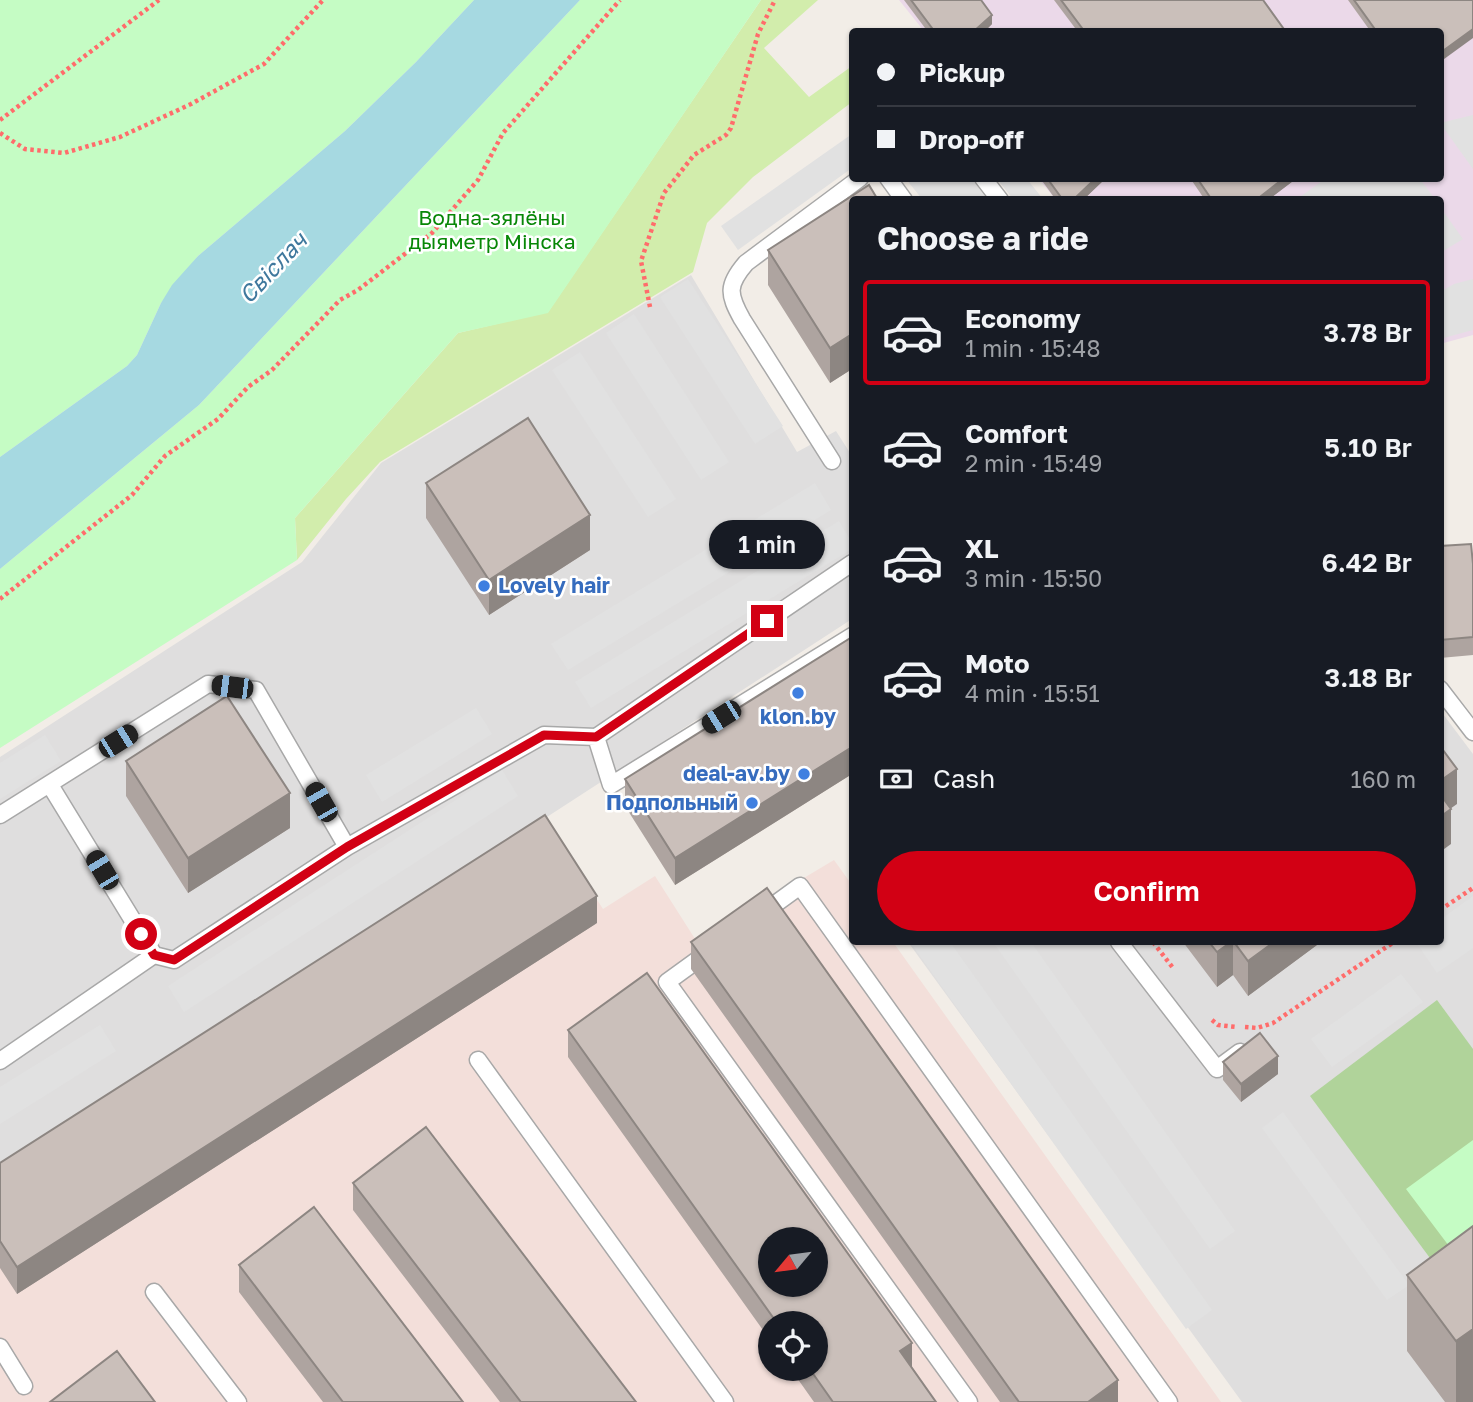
<!DOCTYPE html>
<meta charset="utf-8">
<style>
:root{--surface:#171b24;--page:#20242c;--text:#f1f3f6;--muted:#9ea1a6;--line:#363941;--accent:#d20014}
body{margin:0;font-family:"Golos Text",sans-serif;background:var(--page);color:var(--text);height:100vh;display:flex;flex-direction:column;font-size:26px;white-space:nowrap}
*{box-sizing:border-box;margin:0}
p{font-size:23px;color:var(--muted)}
.icon{flex:none;width:38px;height:38px;fill:none;stroke:currentColor;stroke-width:2;stroke-linecap:round;stroke-linejoin:round}
.map{position:relative;flex:1;overflow:hidden}
.panel{position:absolute;left:849px;top:196px;width:595px;height:749px;display:flex;flex-direction:column;background:var(--surface);border-radius:7px;box-shadow:0 2px 5px #0004}
.panel>*{flex:none}
.banner{position:absolute;left:849px;top:28px;width:595px;height:154px;border-radius:7px;box-shadow:0 2px 5px #0004;display:grid;align-content:center;height:154px;padding:0 28px;background:var(--surface)}
.needle{width:46px;rotate:241deg}
.buttons{position:absolute;left:758px;top:1227px;display:grid;gap:14px}
.buttons a{display:grid;place-items:center;width:70px;height:70px;border-radius:50%;background:var(--surface);box-shadow:0 2px 5px #0004;font-size:35px}
.end{position:absolute;width:32px;height:32px;margin:-16px;border:9px solid #d20014;background:#fff;box-shadow:0 0 0 4px #fff}
.from{border-radius:50%}
.bubble{position:absolute;height:49px;border-radius:24px;background:var(--surface);box-shadow:0 2px 5px #0004;font-size:23px;font-weight:600;line-height:49px;text-align:center}
.car{position:absolute;width:21px;height:42px;margin:-21px -10px;border-radius:9px;box-shadow:0 0 5px 2px #0007;background:linear-gradient(#222 24%,#8ab4d8 0 40%,#222 0 76%,#8ab4d8 0 86%,#222 0)}
.banner b{display:flex;align-items:center;gap:24px;height:66px;font-size:26px}
.banner b+b{border-top:2px solid var(--line)}
.banner i{width:18px;height:18px;background:var(--text)}
ul{padding:0;list-style:none}
li{display:flex;align-items:center;gap:21px;height:105px;margin:0 14px 10px;padding:0 14px;border:4px solid transparent;border-radius:7px}
li div{flex:1}
li b{display:block;font-size:26px}
li em{font-style:normal;font-weight:600}
li.active{border-color:var(--accent)}
li>.icon{width:63px;height:63px;stroke-width:1.5}
h2{padding:0 28px;font-size:32px;line-height:84px}
.pay{display:flex;align-items:center;gap:18px;height:77px;padding:0 28px;font-size:26px}
.pay p{margin-inline-start:auto}
.cta{display:flex;gap:14px;margin-top:auto;padding:14px 28px}
.cta a{flex:1;height:80px;border-radius:42px;background:var(--accent);color:#fff;font-size:28px;font-weight:600;line-height:80px;text-align:center}
.map>svg:first-child{display:block}
.residential{fill:#dfdede}
.industrial{fill:#ebd9e9}
.military{fill:#f3dfda;fill-rule:evenodd}
.grass{fill:#d2edac}
.forest{fill:#b0d39a}
.park{fill:#c5fcc4}
.parking{fill:#e1e1e1}
.water{fill:#a6d9e1}
.lines{fill:none;stroke-linecap:round;stroke-linejoin:round}
.service-casing{stroke:#a8a8a8;stroke-width:19}
.path{stroke:#ff6c6b;stroke-width:4.5;stroke-dasharray:3.5 3.5;stroke-linecap:butt}
.service{stroke:#fff;stroke-width:16}
.wall{fill:#aea4a0}
.shaded-wall{fill:#8d8682}
.building{fill:#cabfba;stroke:#8d8682;stroke-width:2;fill-rule:evenodd}
.route{stroke:#d20014;stroke-width:9}
.shop-dot{fill:#3f7fe0;stroke:#fff;stroke-width:2.5}
.labels{text-anchor:middle;stroke-width:5;stroke-linejoin:round;paint-order:stroke}
.park-label{font-size:21px;fill:#088707;stroke:#fff}
.shop-label{font-size:21px;font-weight:bold;fill:#366cbe;stroke:#fff;text-anchor:end}
.water-label{font-size:23px;font-style:italic;fill:#3f789d;stroke:#fff}
</style>
<div class="map">
<svg width="1473" height="1402" viewBox="0 0 1473 1402">
<rect width="100%" height="100%" fill="#f2ede7"/>
<!-- residential -->
<path class="residential" d="M691,275L797,452L836,431L852,456V619L0,1172V757L302,562L381,463Z
M1440,710L1473,754V1402H1242L908,942H1440Z"/>
<!-- industrial -->
<path class="industrial" d="M899,0H1473V335L1440,344V200L1055,199L1039,179L1440,178V32L924,31Z"/>
<!-- military -->
<path class="military" d="M550,828L603,909L655,876L697,942L834,860L852,885V942H893L1221,1402H0V1181ZM770,1239H816V1284H770ZM770,1323H816V1368H770Z"/>
<!-- grass -->
<path class="grass" d="M761,0H818L764,48L809,97L852,66V102L753,177L707,223L693,272L380,462L346,499L297,560L295,518L458,333L548,312Z"/>
<!-- forest -->
<path class="forest" d="M1437,1000L1473,1049V1255L1444,1277L1310,1096Z"/>
<!-- park -->
<path class="park" d="M0,0H474L416,62L345,131L198,256L161,303L137,355L127,366L0,457Z
M580,0H761L548,313L458,333L295,518L297,560L0,748V569L199,405Z
M1473,1140V1241L1455,1254L1406,1189Z"/>
<!-- parking -->
<path class="parking" d="M1473,115V169L1440,123Z
M852,134V168L738,250L721,226Z
M906,179H972L987,199H922Z
M997,179H1027L1043,199H1013Z
M1325,179H1420L1435,199H1297Z
M1440,207L1463,239L1440,253Z
M688,279L783,426L755,444L660,297Z
M1473,279V330L1440,339V292L1454,284Z
M634,314L729,462L701,480L606,333Z
M580,352L676,499L648,517L552,370Z
M815,483L831,510L568,670L551,644Z
M839,521L852,543V549L591,708L575,682Z
M476,708L492,734L382,802L366,775Z
M45,735L61,761L0,799V763Z
M502,770L518,796L184,1012L168,986Z
M1473,896V948L1437,973L1416,942H1440V920Z
M910,942H950L1212,1310L1186,1329Z
M993,942H1031L1235,1231L1210,1249Z
M1401,974L1423,1002L1332,1067L1311,1039Z
M100,1025L116,1051L0,1124V1087Z
M1283,1112L1409,1285L1387,1300L1262,1128Z"/>
<!-- water -->
<path class="water" d="M474,0H580L199,405L0,569V457L127,366L137,355L161,303L172,285L198,256L345,131L416,62Z"/>
<g class="lines">
<!-- service casing -->
<g class="service-casing">
<path id="service" d="M888,178L904,200
M983,178L1000,200
M832,461L742,319C728,294 727,285 746,263L860,178
M1440,689L1473,732
M596,737L611,785L852,636
M50,785L154,955
M0,815L208,684L256,690L347,847
M760,915L800,886L1169,1402
M1119,942L1217,1069L1240,1052
M707,953L667,982L969,1402
M478,1060L725,1402
M0,1061L154,955L174,960L347,847L544,735L596,737L852,563
M154,1292L238,1402
M0,1347L24,1386"/>
</g>
<!-- path -->
<path class="path" d="M0,120L159,0
M0,133L25,149L64,153L120,137L191,104L264,64L323,0
M650,307L641,261L664,193L694,155L726,135L731,128L758,34L775,0
M0,599L132,495L165,456L218,419L248,387L272,370L340,300L358,290L432,233L478,180L503,133L620,0
M1440,910L1473,888
M1153,942L1173,968
M1212,1020L1218,1025L1236,1027
M1245,1027L1257,1028L1273,1023L1394,942"/>
<!-- service -->
<use href="#service" class="service"/>
</g>
<!-- wall -->
<path class="wall" d="M904,0H981L992,24L984,32H928Z
M1054,0H1263L1286,32H1078Z
M1348,0H1473L1440,32H1371Z
M1040,178H1106L1083,200H1056Z
M1190,178H1297L1268,200H1205Z
M852,200V369L830,383L768,285V250Z
M426,483L590,550L489,615L426,518Z
M1440,546L1473,564V655L1440,658Z
M852,637V774L675,885L625,806V779Z
M126,761L290,828L188,893L126,796Z
M597,923L17,1294L0,1268V1163Z
M691,942L1118,1402H1000L691,969Z
M1183,942H1321L1248,996L1233,975L1217,987Z
M568,1030L912,1367L936,1402H814L790,1368H816V1323H770V1340L568,1057Z
M1223,1062L1278,1074L1241,1102L1223,1080Z
M353,1183L636,1402H500L353,1210Z
M1473,1226V1402H1445L1407,1351V1275Z
M239,1265L463,1402H323L239,1292Z"/>
<!-- shaded-wall -->
<path class="shaded-wall" d="M992,15V24L984,32H973Z
M1473,29V38L1440,62V53Z
M1096,178H1106L1083,200H1073Z
M1284,178H1297L1268,200H1256Z
M852,334V369L830,383V348Z
M590,515V550L489,615V580Z
M852,747V774L675,885V858Z
M1457,769V804L1440,816V781Z
M290,793V828L188,893V858Z
M1451,809V844L1440,852V817Z
M597,896V923L17,1294V1267Z
M1231,942H1233V975L1217,987V952Z
M1274,942H1321L1248,996V961Z
M1278,1056V1074L1241,1102V1084Z
M1473,1329V1402H1456V1341Z
M912,1343V1370L900,1351Z
M1118,1380V1402H1088Z"/>
<!-- building -->
<path class="building" d="M911,0H981L992,15L973,32H935Z
M1061,0H1263L1286,32H1085Z
M1354,0H1473V29L1440,53V32H1377Z
M1047,178H1096L1073,200H1063Z
M1197,178H1284L1256,200H1212Z
M869,185L878,200H852V334L830,348L768,250Z
M528,418L590,515L489,580L426,483Z
M1471,544L1473,564V637L1440,640V546Z
M852,637V747L675,858L625,779Z
M227,696L290,793L188,858L126,761Z
M1440,746L1457,769L1440,781Z
M1440,794L1451,809L1440,817Z
M545,815L597,896L17,1267L0,1241V1163Z
M767,888L1118,1380L1088,1402H1019L691,942Z
M1209,942H1231L1217,952Z
M1234,942H1274L1248,961Z
M647,973L912,1343L900,1351L936,1402H833L809,1368H816V1323H777L568,1030ZM770,1239H816V1284H770Z
M1260,1033L1278,1056L1241,1084L1223,1062Z
M426,1127L636,1402H521L353,1183Z
M314,1207L463,1402H343L239,1265Z
M1473,1226V1329L1456,1341L1407,1275Z
M117,1351L155,1402H50Z"/>
<g class="lines">
<!-- route -->
<path class="route" d="M141,934L154,955L174,960L347,847L544,735L596,737L767,621"/>
</g>
<!-- markers -->
<g class="shop-dot">
<circle cx="484" cy="586" r="7"/>
<circle cx="798" cy="693" r="7"/>
<circle cx="804" cy="774" r="7"/>
<circle cx="752" cy="803" r="7"/>
</g>
<g class="labels">
<!-- park labels -->
<g class="park-label">
<text x="492" y="225">Водна-зялёны<tspan x="492" dy="24">дыяметр Мінска</tspan></text>
</g>
<!-- shop labels -->
<g class="shop-label">
<text x="498" y="593" text-anchor="start">Lovely hair</text>
<text x="798" y="724" text-anchor="middle">klon.by</text>
<text x="790" y="781">deal-av.by</text>
<text x="738" y="810">Подпольный</text>
</g>
<!-- water labels -->
<g class="water-label">
<text transform="translate(273 268) rotate(-47)" y="8">Свіслач</text>
</g>
</g>
</svg>
<div class="buttons">
<a><svg class="needle" viewBox="-14 -14 28 28"><path d="M0-13l5 13h-10z" fill="#e53935"/><path d="M0 13l5-13h-10z" fill="#9ea1a6"/></svg></a>
<a><svg class="icon" aria-label="locate" viewBox="0 0 24 24"><circle cx="12" cy="12" r="6"/><path d="M12 2v4M12 18v4M2 12h4M18 12h4"/></svg></a>
</div>
<i class="end from" style="left:141px;top:934px"></i>
<i class="end" style="left:767px;top:621px"></i>
<div class="bubble" style="left:709px;top:520px;width:116px">1 min</div>
<i class="car" style="left:232px;top:687px;rotate:277deg"></i>
<i class="car" style="left:721px;top:717px;rotate:238deg"></i>
<i class="car" style="left:118px;top:741px;rotate:58deg"></i>
<i class="car" style="left:321px;top:802px;rotate:330deg"></i>
<i class="car" style="left:102px;top:870px;rotate:329deg"></i>
<div class="banner">
<b><i class="from"></i>Pickup</b>
<b><i></i>Drop-off</b>
</div>
<section class="panel">
<h2>Choose a ride</h2>
<ul>
<li class="active"><svg class="icon" aria-label="car" viewBox="0 0 24 24"><path d="M5 17H2v-5l4-1 3-4h7l3 4 3 1v5h-3M9 17h6M6 11h13"/><circle cx="7" cy="17" r="2"/><circle cx="17" cy="17" r="2"/></svg><div><b>Economy</b><p>1 min · 15:48</p></div><em>3.78 Br</em></li>
<li><svg class="icon" aria-label="car" viewBox="0 0 24 24"><path d="M5 17H2v-5l4-1 3-4h7l3 4 3 1v5h-3M9 17h6M6 11h13"/><circle cx="7" cy="17" r="2"/><circle cx="17" cy="17" r="2"/></svg><div><b>Comfort</b><p>2 min · 15:49</p></div><em>5.10 Br</em></li>
<li><svg class="icon" aria-label="car" viewBox="0 0 24 24"><path d="M5 17H2v-5l4-1 3-4h7l3 4 3 1v5h-3M9 17h6M6 11h13"/><circle cx="7" cy="17" r="2"/><circle cx="17" cy="17" r="2"/></svg><div><b>XL</b><p>3 min · 15:50</p></div><em>6.42 Br</em></li>
<li><svg class="icon" aria-label="car" viewBox="0 0 24 24"><path d="M5 17H2v-5l4-1 3-4h7l3 4 3 1v5h-3M9 17h6M6 11h13"/><circle cx="7" cy="17" r="2"/><circle cx="17" cy="17" r="2"/></svg><div><b>Moto</b><p>4 min · 15:51</p></div><em>3.18 Br</em></li>
</ul>
<div class="pay"><svg class="icon" aria-label="cash" viewBox="0 0 24 24"><path d="M3 7h18v10H3z"/><circle cx="12" cy="12" r="2"/></svg>Cash<p>160 m</p></div>
<div class="cta"><a>Confirm</a></div>
</section>
</div>
